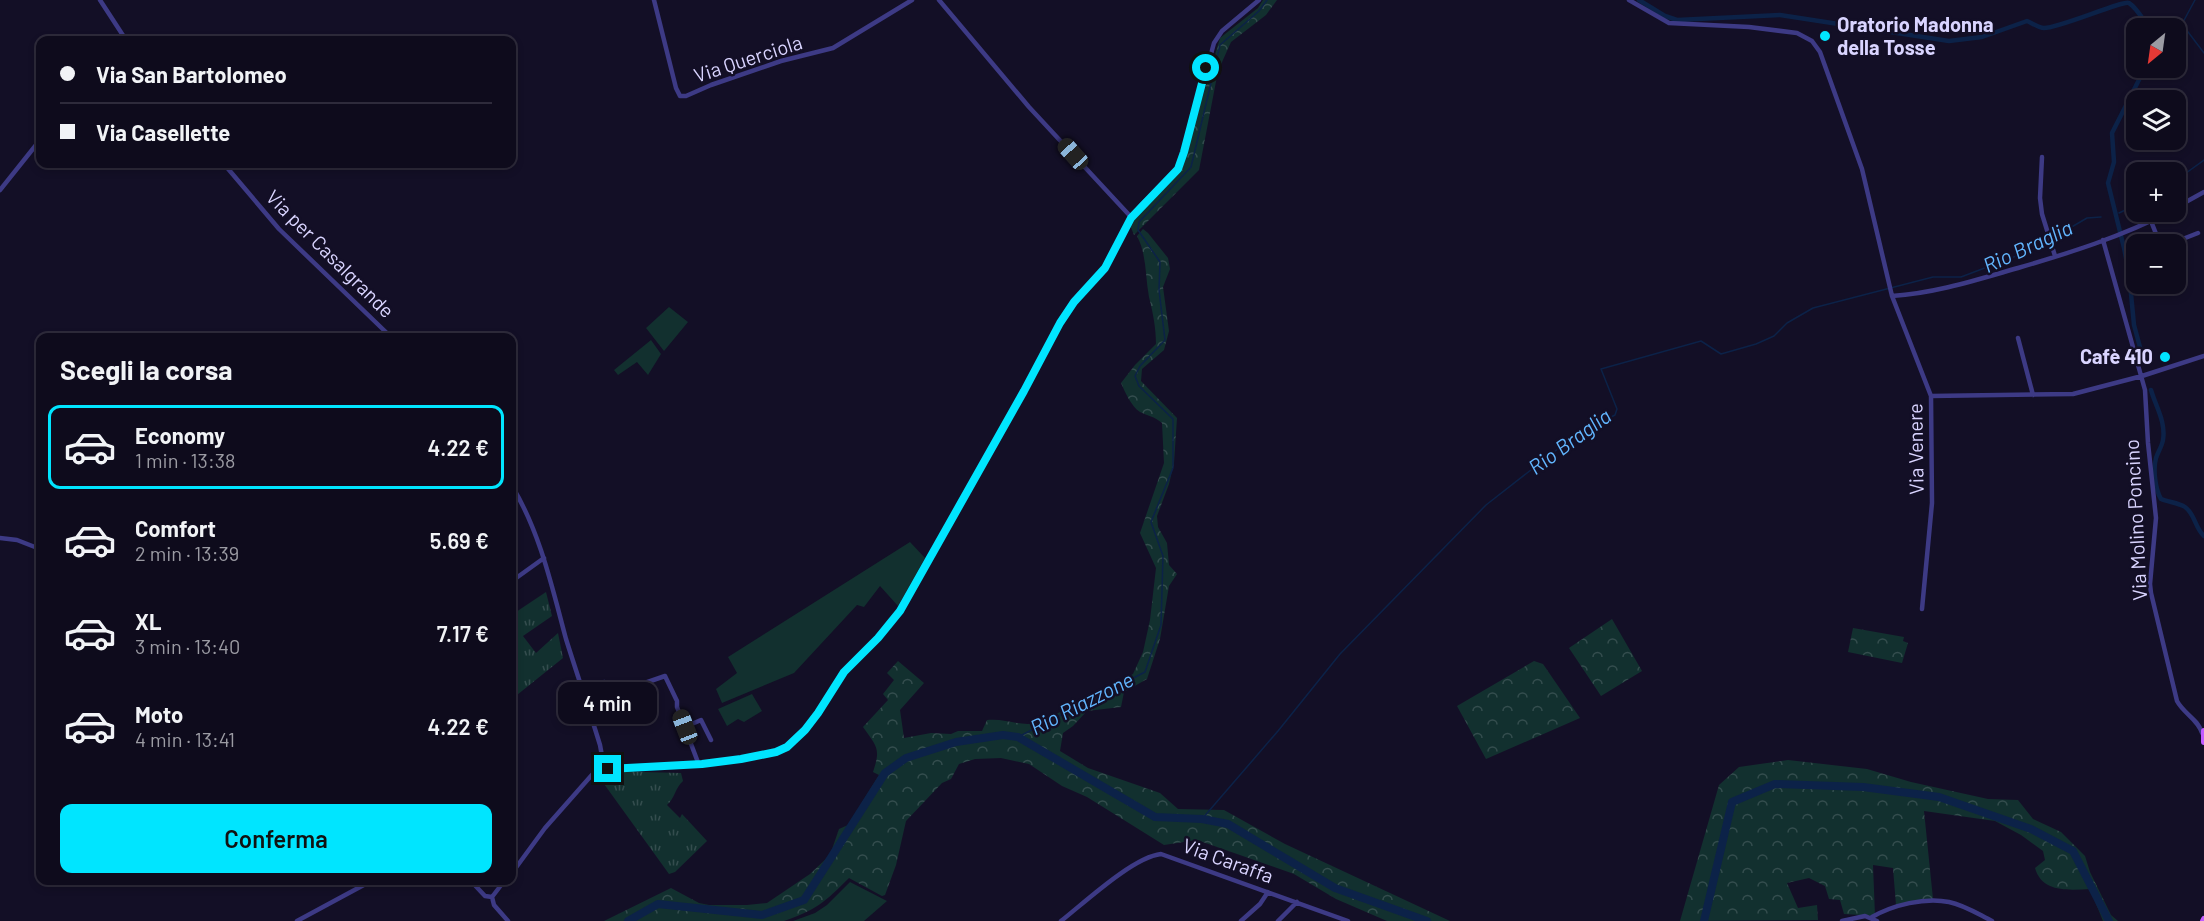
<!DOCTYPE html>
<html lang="it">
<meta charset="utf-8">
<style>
:root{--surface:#0e0b1c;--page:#171425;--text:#f1f3f6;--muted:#9b9ba3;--line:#2e2b3b;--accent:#00e5ff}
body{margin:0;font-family:Barlow,sans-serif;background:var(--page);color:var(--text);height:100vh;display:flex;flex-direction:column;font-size:22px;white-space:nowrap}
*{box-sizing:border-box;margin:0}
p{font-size:20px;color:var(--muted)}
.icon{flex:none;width:33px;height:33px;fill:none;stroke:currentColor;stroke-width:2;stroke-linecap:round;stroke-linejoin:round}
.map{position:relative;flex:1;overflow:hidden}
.sheet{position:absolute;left:36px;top:333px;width:480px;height:552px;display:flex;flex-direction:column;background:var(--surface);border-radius:12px;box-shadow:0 3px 9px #0003,0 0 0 2px var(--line)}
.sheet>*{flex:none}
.hud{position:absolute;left:36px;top:36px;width:480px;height:132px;border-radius:12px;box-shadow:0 3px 9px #0003,0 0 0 2px var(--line);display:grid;align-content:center;height:132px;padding:0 24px;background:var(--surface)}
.needle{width:39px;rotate:209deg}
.tools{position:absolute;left:2126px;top:18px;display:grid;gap:12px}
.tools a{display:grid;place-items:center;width:60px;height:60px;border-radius:12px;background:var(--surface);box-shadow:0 3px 9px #0003,0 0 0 2px var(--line);font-size:30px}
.end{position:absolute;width:27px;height:27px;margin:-14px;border:8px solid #00e5ff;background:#111;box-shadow:0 0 0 3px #111}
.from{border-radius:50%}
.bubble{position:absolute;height:42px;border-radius:12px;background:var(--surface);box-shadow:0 3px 9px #0003,0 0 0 2px var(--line);font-size:20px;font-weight:600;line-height:42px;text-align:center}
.car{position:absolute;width:18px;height:36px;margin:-18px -9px;border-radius:8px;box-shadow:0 0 4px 2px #0007;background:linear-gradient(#222 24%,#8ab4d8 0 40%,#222 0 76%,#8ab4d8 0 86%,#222 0)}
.hud b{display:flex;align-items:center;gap:21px;height:57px;font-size:22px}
.hud b+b{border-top:2px solid var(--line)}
.hud i{width:15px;height:15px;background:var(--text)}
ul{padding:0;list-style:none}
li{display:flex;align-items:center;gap:18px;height:84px;margin:0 12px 9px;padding:0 12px;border:3px solid transparent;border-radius:12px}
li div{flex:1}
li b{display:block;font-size:22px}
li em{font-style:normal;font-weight:600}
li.active{border-color:var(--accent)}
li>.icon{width:54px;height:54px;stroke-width:1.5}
h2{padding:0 24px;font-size:27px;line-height:72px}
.action{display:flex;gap:12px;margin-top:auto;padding:12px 24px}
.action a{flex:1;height:69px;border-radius:12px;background:var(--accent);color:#111;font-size:24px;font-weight:600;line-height:69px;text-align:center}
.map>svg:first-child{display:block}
.green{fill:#12302f}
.forest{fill:url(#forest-crowns)}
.park{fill:url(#park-tufts)}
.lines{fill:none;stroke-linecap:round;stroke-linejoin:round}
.stream{stroke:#0c2248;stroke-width:1.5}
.canal{stroke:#0c2248;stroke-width:4.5}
.river{stroke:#0c2248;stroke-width:8}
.minor{stroke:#3d3a85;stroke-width:4.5}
.major{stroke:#c25bff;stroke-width:6}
.route{stroke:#00e5ff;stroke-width:8}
.poi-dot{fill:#00e5ff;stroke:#130f26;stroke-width:2}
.labels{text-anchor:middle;stroke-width:5;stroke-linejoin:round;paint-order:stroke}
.poi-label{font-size:20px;font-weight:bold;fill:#d9d4ff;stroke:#130f26;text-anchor:start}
.street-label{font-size:20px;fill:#d9d4ff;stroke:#130f26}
.water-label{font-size:21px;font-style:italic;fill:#62b6ff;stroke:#130f26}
</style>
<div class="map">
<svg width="2204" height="921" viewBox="0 0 2204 921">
<defs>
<pattern id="forest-crowns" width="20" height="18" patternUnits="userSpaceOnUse" patternTransform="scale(1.5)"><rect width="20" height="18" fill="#12302f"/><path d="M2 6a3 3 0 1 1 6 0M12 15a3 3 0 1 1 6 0" fill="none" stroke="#344d4e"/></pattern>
<pattern id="park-tufts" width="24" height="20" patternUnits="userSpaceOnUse" patternTransform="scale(1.5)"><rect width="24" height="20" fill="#12302f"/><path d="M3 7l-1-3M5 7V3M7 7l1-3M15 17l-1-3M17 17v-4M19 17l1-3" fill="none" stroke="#344d4e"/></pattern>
</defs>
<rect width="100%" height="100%" fill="#130f26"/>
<!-- green -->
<path class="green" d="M669,307L688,322L664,351L646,328Z
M651,340L661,354L648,375L637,362L618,375L614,370Z
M910,542L925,558L898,606L880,586L864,607L857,605L794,673L722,703L716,689L737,673L728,657Z
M752,694L762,711L744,722L738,719L727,726L718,709Z
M850,882L887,901L864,921H793L815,913L827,905Z"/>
<!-- forest -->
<path class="forest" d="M1263,0H1277L1266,15L1231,42L1218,71L1199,170L1134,235L1130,225C1146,204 1168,189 1182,167L1220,38L1258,8Z
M1143,229L1148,233L1168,258L1170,269L1163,287L1169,331L1164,350L1142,369L1141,381L1177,418L1174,463L1169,484L1157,516L1158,527L1167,543L1169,565L1177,574L1169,586L1160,639L1147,679L1124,692L1121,707L1087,711L1073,726L1063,733L1060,751L1088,768L1160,793L1178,809L1224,810L1285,844L1450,921H1387L1336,899L1294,874L1197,840L1164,845L1087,797L1062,786L1029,764L1001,758L975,759L959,764L951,779L942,783L906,821L896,865L885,895L882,896L849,878C825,902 816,910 784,921H604L671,888L699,903L709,905H747L767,903L810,874L830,855L839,829L848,825L879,775L873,772C881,748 877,747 863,727L888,700L883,694L894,680L887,673L898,661L924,683L900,710L904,738L931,733L951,734L958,731H982L987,720C1007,718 1021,728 1041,722L1133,674L1143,652L1150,620L1156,568L1140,533L1164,463L1162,423C1154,416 1148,416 1140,412C1131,406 1125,392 1121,383L1135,365L1156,344C1156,328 1153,313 1149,297C1145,276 1147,255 1137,236Z
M1612,619L1642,671L1601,696L1569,648Z
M1853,628L1904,637L1903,641L1908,643L1902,663L1848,652Z
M1534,661L1543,664L1580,718L1486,759L1457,706Z
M1788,760L1867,769L1911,782L1988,799L2018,800L2033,819L2061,832L2085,856L2090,872L2111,915L2118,921H2103L2090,889C2069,890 2042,893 2035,868L2045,860L2043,851L2021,835L1995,821L1924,811L1933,899L1896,905L1893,868L1873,865L1875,916L1844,914L1840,900L1829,899L1825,886L1809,878L1787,883L1798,908L1817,905L1818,920L1680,921L1719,785L1739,767Z"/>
<!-- park -->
<path class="park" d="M546,592L552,616L523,636L536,653L558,633L563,658L512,699V607L516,612Z
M604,771L681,773L683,781C675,788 675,798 667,805L680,818L682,814L707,841L675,872L669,874L599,777Z"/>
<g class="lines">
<!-- stream -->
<path class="stream" d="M2195,0L2182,24L2204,53
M2175,181L2204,160
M2119,213L2136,205
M1018,737L1145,672L1161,625L1163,556L1151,522L1173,468V419L1139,386L1135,376L1140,366L1165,340L1159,290L1160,262L1138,230L1139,222L1191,167L1220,45L1259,11L1267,0
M1202,819L1278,731L1340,654L1486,505L1577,434L1615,415L1617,409L1601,369L1701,341L1721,354L1756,344L1774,336L1787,323L1813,308L1933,277H1961L2032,250L2087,218L2101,217"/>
<!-- canal -->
<path class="canal" d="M1639,0L1665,16L1677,20L1780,15L1949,41L1982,37L2027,21C2032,23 2039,28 2044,28C2060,28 2123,0 2129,3C2137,8 2144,21 2149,28
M2144,362L2134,325L2129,273L2124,248L2108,183L2114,162L2112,133L2145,68
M2151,390C2156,407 2166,422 2163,440C2162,446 2158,452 2156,458C2153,469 2155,489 2161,499C2168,502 2179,503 2185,507C2195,514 2195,528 2204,536"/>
<!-- river -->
<path class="river" d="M628,921L658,904L762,915L804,900L885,773L906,758L956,742L1003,735L1018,737L1155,817L1202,819L1228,824L1335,888L1427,921
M1704,921L1732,802L1775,784L1863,787L1939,797L2031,829L2073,851L2109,921"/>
<!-- minor -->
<path class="minor" d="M100,0L126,40
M654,0L676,88L680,96H686L711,85L781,61L833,48L912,0
M939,0L1029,107L1131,217
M1629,0L1669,23L1749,27L1797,33L1812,41L1820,52L1862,169L1892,296L1931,396L1932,503L1922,609
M2042,157L2040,198L2042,214L2055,256
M224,164L279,229L392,338
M0,190L40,140
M2175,208L2204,192
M2151,221L2160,244
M2103,240L2145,390L2148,443L2156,518L2150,584L2151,593L2177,701C2184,714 2198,719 2202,733
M2170,244L2198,233
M1892,296C1936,293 1976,280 2018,268C2069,253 2121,237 2169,212
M2018,338L2033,395
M1931,396L2073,394L2142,376L2204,356
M512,486C540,532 552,587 566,639C577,674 589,709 600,745L602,756L598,768L545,828L512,873
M0,538L17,540L40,549
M512,581L544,558
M586,690L604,682L610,695L665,676L677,701V707L699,765
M685,727L701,720L711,740
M599,765L611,770L702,764L741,759L776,751L787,747L805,730L818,713L844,672L878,638L899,611L1024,391L1060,323L1074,302L1105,268L1131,217L1142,204L1173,175L1178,169L1184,152L1214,43L1222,31L1259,0
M470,880L485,896L492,897
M492,897L494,905L508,921
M492,897L505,880
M1872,917C1893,905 1925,897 1949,902C1964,905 1978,914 1992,921
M297,921L373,880
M1061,921C1084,903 1133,857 1161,854L1348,921
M1241,921L1260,904L1268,892
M1278,921L1297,902
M1842,921L1865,916L1877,921"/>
<!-- major -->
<path class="major" d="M2204,731V742
M2203,921L2204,919"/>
</g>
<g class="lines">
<!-- route -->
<path class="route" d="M608,769L702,764L741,759L776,752L787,747L805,730L818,713L844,672L878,638L900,611L1024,391L1060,323L1074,302L1105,268L1131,218L1178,169L1184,152L1206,68"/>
</g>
<!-- markers -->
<g class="poi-dot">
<circle cx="1825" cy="36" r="6"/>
<circle cx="2165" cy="357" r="6"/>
</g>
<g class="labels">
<!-- poi labels -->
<g class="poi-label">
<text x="1837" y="32">Oratorio Madonna<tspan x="1837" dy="23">della Tosse</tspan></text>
<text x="2153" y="364" text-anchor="end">Cafè 410</text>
</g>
<!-- street labels -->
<g class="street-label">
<text transform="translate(748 59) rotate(-18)" y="7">Via Querciola</text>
<text transform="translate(330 254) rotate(45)" y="7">Via per Casalgrande</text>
<text transform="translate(1916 449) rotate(-91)" y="7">Via Venere</text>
<text transform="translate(2136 520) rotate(-93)" y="7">Via Molino Poncino</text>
<text transform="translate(1228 861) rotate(20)" y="7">Via Caraffa</text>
</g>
<!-- water labels -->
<g class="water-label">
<text transform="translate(2028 247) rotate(-25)" y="7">Rio Braglia</text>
<text transform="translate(1570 442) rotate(-36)" y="7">Rio Braglia</text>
<text transform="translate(1082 704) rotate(-27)" y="7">Rio Riazzone</text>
</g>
</g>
</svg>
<div class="tools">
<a><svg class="needle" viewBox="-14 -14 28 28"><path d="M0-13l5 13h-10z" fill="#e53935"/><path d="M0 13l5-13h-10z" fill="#9b9ba3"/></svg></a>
<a><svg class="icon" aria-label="layers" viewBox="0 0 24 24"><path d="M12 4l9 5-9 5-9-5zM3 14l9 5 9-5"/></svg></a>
<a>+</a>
<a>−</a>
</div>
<i class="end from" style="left:1206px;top:68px"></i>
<i class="end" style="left:608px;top:769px"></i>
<div class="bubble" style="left:558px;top:682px;width:99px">4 min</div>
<i class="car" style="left:1073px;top:154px;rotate:318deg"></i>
<i class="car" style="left:685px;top:727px;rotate:339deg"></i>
<div class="hud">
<b><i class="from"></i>Via San Bartolomeo</b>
<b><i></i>Via Casellette</b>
</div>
<section class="sheet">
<h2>Scegli la corsa</h2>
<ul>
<li class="active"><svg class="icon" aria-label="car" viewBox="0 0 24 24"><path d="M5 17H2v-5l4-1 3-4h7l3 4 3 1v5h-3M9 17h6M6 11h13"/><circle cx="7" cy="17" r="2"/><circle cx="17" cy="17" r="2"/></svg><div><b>Economy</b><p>1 min · 13:38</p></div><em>4.22 €</em></li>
<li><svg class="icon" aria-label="car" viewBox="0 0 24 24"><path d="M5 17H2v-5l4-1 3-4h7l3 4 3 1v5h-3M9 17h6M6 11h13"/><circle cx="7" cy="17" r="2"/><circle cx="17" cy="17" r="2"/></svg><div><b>Comfort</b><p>2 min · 13:39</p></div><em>5.69 €</em></li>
<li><svg class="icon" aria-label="car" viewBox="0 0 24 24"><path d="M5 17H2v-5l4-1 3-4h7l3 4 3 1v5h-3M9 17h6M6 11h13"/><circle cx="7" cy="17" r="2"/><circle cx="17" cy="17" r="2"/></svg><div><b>XL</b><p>3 min · 13:40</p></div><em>7.17 €</em></li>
<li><svg class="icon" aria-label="car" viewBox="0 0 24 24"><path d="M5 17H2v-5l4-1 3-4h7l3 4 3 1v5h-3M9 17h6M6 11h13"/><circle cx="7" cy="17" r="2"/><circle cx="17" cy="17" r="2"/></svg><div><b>Moto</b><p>4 min · 13:41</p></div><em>4.22 €</em></li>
</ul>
<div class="action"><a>Conferma</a></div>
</section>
</div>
